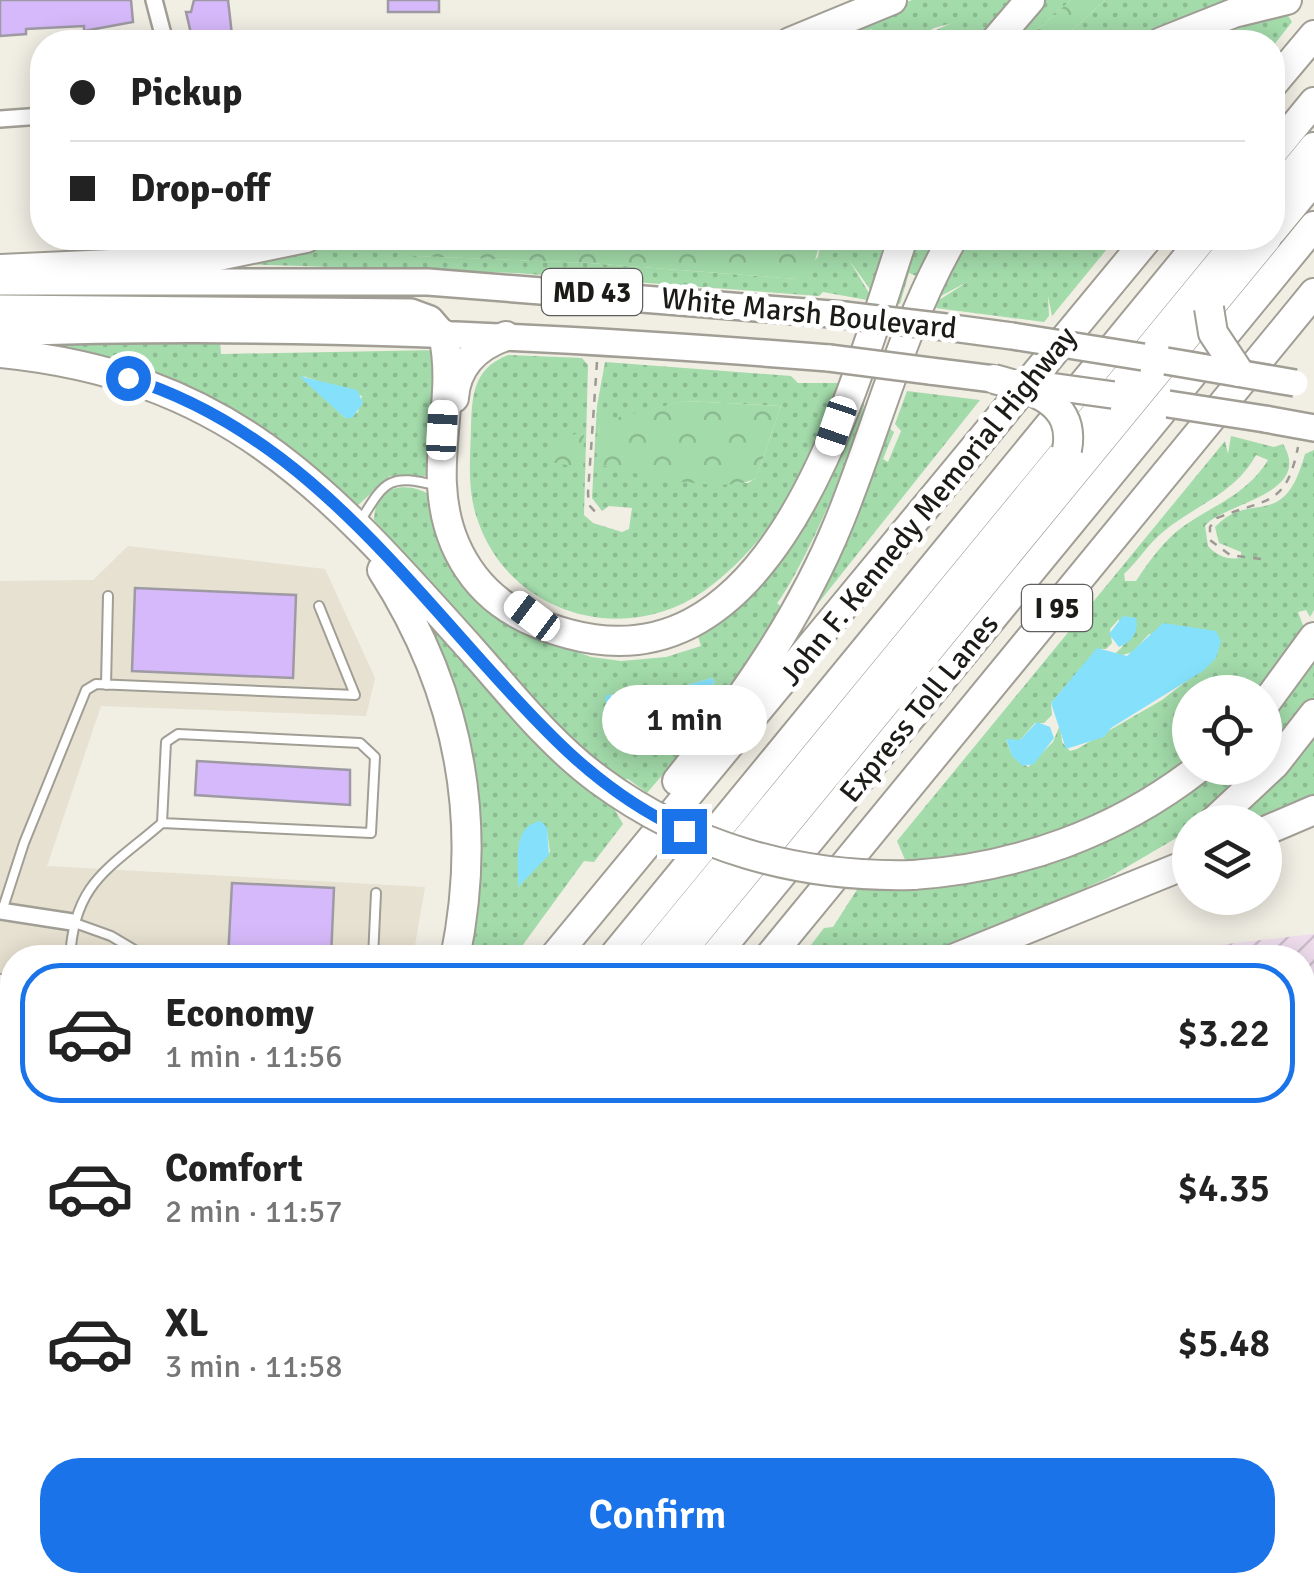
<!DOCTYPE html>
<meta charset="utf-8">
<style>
:root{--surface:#fff;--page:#f2f2f2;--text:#222;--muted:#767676;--line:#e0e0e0;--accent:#1a73e8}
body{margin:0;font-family:Signika,sans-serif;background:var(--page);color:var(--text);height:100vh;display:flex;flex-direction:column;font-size:38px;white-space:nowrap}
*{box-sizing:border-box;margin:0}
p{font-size:32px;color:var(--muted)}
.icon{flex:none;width:55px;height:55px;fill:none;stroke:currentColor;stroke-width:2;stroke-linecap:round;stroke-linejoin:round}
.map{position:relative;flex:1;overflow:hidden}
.sheet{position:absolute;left:0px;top:945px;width:1315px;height:648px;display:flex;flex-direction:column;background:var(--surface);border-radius:40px 40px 0 0;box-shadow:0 5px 25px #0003}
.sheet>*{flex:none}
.banner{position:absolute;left:30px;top:30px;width:1255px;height:220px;border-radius:40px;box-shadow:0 5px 25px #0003;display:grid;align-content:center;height:220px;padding:0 40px;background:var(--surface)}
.controls{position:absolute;left:1172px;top:675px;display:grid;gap:20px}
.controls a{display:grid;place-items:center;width:110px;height:110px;border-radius:50%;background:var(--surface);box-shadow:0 5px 25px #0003;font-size:50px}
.end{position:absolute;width:45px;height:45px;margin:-22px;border:12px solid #1a73e8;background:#fff;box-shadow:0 0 0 5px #fff}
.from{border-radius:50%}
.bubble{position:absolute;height:70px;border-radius:35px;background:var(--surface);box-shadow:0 5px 25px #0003;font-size:32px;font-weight:600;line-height:70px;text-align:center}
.car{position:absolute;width:30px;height:60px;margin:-30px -15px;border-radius:12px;box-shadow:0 0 8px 2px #0007;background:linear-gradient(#fff 24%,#345 0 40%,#fff 0 76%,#345 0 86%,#fff 0)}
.banner b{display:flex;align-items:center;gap:35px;height:95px;font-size:38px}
.banner b+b{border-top:2px solid var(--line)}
.banner i{width:25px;height:25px;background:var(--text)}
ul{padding:18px 0 0;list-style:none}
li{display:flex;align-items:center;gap:30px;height:140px;margin:0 20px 15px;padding:0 20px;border:5px solid transparent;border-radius:40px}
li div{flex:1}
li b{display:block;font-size:38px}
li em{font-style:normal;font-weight:600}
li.active{border-color:var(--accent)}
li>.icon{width:90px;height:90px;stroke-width:1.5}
.cta{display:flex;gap:20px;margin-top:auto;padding:20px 40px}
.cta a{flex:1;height:115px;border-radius:40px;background:var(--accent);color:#fff;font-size:40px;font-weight:600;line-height:115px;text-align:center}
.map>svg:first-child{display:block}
.built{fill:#e6e1d0}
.industrial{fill:url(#industrial-furrows)}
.grass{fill:url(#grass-dots);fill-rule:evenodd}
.forest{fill:url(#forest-crowns)}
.water{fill:#85e1fb}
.building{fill:#d6b9fa;stroke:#9e9aa3;stroke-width:2.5}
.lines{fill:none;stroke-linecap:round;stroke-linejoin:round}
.service-casing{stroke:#a19e95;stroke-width:12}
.minor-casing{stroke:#a19e95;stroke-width:20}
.trunk-casing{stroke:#a19e95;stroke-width:30}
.motorway-casing{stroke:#a19e95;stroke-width:32}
.path{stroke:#9c9a93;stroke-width:2.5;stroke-dasharray:8 8;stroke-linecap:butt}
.service{stroke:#fff;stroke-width:8}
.minor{stroke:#fff;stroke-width:15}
.trunk{stroke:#fff;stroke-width:25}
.motorway{stroke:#fff;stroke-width:28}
.trunk-bridge-casing{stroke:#a19e95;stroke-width:30;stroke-linecap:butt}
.motorway-bridge-casing{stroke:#a19e95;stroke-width:32;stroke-linecap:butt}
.trunk-bridge{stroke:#fff;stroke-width:25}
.motorway-bridge{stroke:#fff;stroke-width:28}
.route{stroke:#1a73e8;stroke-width:12}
.labels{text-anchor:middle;stroke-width:10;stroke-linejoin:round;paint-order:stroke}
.shield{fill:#fff;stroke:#605f5d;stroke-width:2.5}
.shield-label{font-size:28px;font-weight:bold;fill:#1c1b17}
.street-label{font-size:30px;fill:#1c1b17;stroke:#fff}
</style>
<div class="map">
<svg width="1314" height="1591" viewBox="0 0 1314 1591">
<defs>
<pattern id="industrial-furrows" width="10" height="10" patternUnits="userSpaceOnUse" patternTransform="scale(2.5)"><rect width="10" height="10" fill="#efddee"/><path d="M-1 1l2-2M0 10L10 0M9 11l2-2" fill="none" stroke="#ccbdcb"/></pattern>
<pattern id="grass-dots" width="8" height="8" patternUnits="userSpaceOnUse" patternTransform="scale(2.5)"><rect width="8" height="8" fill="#a3dbaa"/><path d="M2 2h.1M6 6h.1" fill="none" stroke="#8cbb92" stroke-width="1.8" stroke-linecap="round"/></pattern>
<pattern id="forest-crowns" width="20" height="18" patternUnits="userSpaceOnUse" patternTransform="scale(2.5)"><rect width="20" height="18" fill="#a3dbaa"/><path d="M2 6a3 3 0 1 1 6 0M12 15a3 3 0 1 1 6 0" fill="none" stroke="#8cbb92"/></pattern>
</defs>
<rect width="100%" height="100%" fill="#f1eee4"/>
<!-- built -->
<path class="built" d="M128,546L325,569L375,678L366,716L101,706L47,866L425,887L413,957L12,958V1258L0,1249V581L93,580Z
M1314,1572V1591H1151L1243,1580H1302L1303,1573Z"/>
<!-- industrial -->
<path class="industrial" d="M1314,934V1572L1303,1573L1302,958H1105Z
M612,1580H1243L1151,1591H612Z"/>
<!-- grass -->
<path class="grass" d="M912,0H1014L979,42H940L956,22L934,28L910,42H871L877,37L871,29L841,42H809Z
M1040,0H1071L1023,42H1003Z
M1105,0H1251L1143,42H1059Z
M1287,14L1292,22L1273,46L1191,42Z
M335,238H407L414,256L589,263L796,279L818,257L821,238H891L872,292L849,260L869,293L867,300L823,292L819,296L516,273L236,264Z
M913,238H944L924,279L909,273L900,304L896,303Z
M968,238H1116L1052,316L1048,296L1049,316L1044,322L936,308L939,300L969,281L939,297Z
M220,341L221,354L438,350L433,476H390L355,508L290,449L235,413L55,351V344ZM303,376L362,396L358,412L345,418Z
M508,355L582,358L588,365L584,515L593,523L622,532L629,529L632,508L609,506L602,511L592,498L597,406L605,362L791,376L798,383H838C816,462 772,542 704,591C625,647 510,615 478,521C467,492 470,461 471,430C472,397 472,369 508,355ZM685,401L781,406L756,478L748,483L667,479L598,464L600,423Z
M907,391L980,400L816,606L889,428L894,432L883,459L888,462L901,431L895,424Z
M864,396C869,424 799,577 777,603L783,608L796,593L703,727L647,793L628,779L620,780L579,743L573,744L374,520C375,485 407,480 432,496L524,632L591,657L621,661L666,657L701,646L698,636C785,580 828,490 864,396ZM712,678L715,682L699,700L685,702L673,689ZM647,692L661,698L669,709L648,720L610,707L606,696Z
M1231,436L1274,447L1283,444C1314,495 1222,503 1205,526L1208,546C1217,556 1227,560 1241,558V552L1219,543L1215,527C1252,488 1283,534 1305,454L1314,450V610L1310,617L1306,610L1298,612L1304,628L1259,692H1190V758C1121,811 1047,837 964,857L959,854L906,862L897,841L1225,441L1228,454ZM1256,455L1268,460C1246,497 1207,507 1176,532C1160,546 1148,563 1136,581H1125L1124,574C1138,561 1148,544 1163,532C1195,505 1235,494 1256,455ZM1119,619L1123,646L1115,654L1119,656L1133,652L1149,634L1216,658L1162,700L1077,749L1070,751L1062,742L1060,725L1053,742L1028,767L1011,753L1006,740H1020L1035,723H1044L1052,715L1051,703L1097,649H1106L1112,643L1110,629Z
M434,620L608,798L623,824L594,862L584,861L514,957H463L476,866L424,626ZM547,831L550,852L518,887L519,847Z
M1314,651V700L1265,764V717Z
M1314,736V802L1264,822H1233L1271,787Z
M1211,768H1262L1201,822H1190V830L1108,878L930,957L801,958L824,928L833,927L860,885L953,880Z"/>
<!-- forest -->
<path class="forest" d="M1071,0H1105L1059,42H1023Z
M958,20L940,42H910Z
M407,238H821L813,268L796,279L589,263L414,256L405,244Z
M685,401L781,406L756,478C727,496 631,473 597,464L600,422Z
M584,430L583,468L551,462L548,455L554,444Z"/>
<!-- water -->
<path class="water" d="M299,376L357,390L363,403L352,418H345Z
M1123,616L1136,618C1139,632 1132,642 1119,647L1109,634Z
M1163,623L1216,631L1221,641L1216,658L1203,671L1111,728L1104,737L1066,749L1051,703L1097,648L1127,656Z
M712,678L715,682L698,700L686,702L683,709L672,701L673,689Z
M655,692L671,712L652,727L643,715L605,702L606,695Z
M1037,722L1050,727L1054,738L1034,764L1023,766L1012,756L1006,739L1020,740Z
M541,821L547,828L549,855L518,887C519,862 511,826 541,821Z"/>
<!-- building -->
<path class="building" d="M0,0H131L133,22L84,31V26L26,29V34L0,36Z
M194,0H228L232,35L226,36L227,42H197L192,38L186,12H191Z
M388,0H439V12H388Z
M135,588L296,595L293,678L132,671Z
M197,761L350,770V805L195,795Z
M232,883L334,888L331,958H228Z
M12,1021V1173L0,1188V1036Z
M1314,1047V1380L1302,1381V1048Z
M747,1580H882L883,1591H748Z"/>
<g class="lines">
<!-- service casing -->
<g class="service-casing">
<path id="service" d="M359,523C384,483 387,472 437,486
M106,685L108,596
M2,911L24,843L86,690L96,684L355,695L319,606
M72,922L111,936L148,958
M70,958C74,882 109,869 162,823L166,742L178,734L360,743L375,757L371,833L162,823
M373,958L376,893
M0,979L8,986L0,995
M1302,999L1314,998
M1302,1454L1314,1453
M685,1580L686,1591
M914,1580L915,1591
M1122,1580L1123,1591"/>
</g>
<!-- minor casing -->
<g class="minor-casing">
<path id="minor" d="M154,0L165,42
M0,119L42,116
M0,911L72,922
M1302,1555L1314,1554
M1053,1580L1054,1591
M979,1591L980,1580
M1070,1591L1095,1580"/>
</g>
<!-- trunk casing -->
<g class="trunk-casing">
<path id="trunk" d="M0,282H428L844,315
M0,308L411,312L430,319L443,334
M945,327L1012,336
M0,333C277,323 553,336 829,358
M930,371L994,379
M1265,419L1314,428"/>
</g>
<!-- motorway casing -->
<g class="motorway-casing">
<path id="motorway" d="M790,42L892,0
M994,42L1030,0
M1161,42L1234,13L1287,0
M1272,85L1314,35
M1272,153L1314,102
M1272,198L1314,147
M1272,231L1314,180
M0,269L199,260L306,238
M443,334C459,403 424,471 455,544C477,595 517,620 569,634C779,691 855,380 903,238
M0,353C230,376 327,488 472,650C513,696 549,743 599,780
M454,398C456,366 477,346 506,336
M382,570C459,690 484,818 455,958
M1265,704L1314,637
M677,781C741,701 800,618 839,522C877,429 903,324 953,238
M1213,822L1275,764L1314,714
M1265,831L1314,810
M913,875C1017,868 1116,833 1199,768
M553,958L1148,238
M612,958L1203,238
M649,958L1240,238
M676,958L1267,238
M713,958L1314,226
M768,958L1314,293
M955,958L1190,863
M50,1591L59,1580
M107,1591L115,1580
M165,1591L175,1580
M222,1591L232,1580"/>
</g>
<!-- path -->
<path class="path" d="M597,362L588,493L589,505L599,516
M1261,559L1230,555L1210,540V527L1217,518C1267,498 1286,507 1298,447"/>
<!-- service -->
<use href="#service" class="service"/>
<!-- minor -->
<use href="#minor" class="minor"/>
<!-- trunk -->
<use href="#trunk" class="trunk"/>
<!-- motorway -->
<use href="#motorway" class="motorway"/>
<!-- trunk-bridge casing -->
<g class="trunk-bridge-casing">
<path id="trunk-bridge" d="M844,315L945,327
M1012,336L1143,357
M829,358L930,371
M1166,361L1295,383
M1019,382L1113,395
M1168,404L1265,419"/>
</g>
<!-- motorway-bridge casing -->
<g class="motorway-bridge-casing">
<path id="motorway-bridge" d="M1209,308L1213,333L1239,372
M994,379C1032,389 1076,402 1067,450
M599,780C691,848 799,878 913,875"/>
</g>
<!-- trunk-bridge -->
<use href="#trunk-bridge" class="trunk-bridge"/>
<!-- motorway-bridge -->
<use href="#motorway-bridge" class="motorway-bridge"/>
</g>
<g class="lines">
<!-- route -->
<path class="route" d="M128,378C284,426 382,550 486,666C546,733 601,793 684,831"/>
</g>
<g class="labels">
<!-- shield labels -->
<g class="shield">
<rect x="542" y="269" width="100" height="46" rx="8"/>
<rect x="1022" y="585" width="70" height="46" rx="8"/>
</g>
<g class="shield-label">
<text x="592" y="302">MD 43</text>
<text x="1057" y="618">I 95</text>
</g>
<!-- street labels -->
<g class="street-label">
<text transform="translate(809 313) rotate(6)" y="10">White Marsh Boulevard</text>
<text transform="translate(928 506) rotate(-51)" y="10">John F. Kennedy Memorial Highway</text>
<text transform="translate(919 708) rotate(-51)" y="10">Express Toll Lanes</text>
</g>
</g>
</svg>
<div class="controls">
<a><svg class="icon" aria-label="locate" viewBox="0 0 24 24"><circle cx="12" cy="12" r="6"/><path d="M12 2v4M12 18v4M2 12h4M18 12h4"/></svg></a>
<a><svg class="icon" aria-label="layers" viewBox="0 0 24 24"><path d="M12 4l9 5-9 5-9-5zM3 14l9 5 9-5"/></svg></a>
</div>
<i class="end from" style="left:128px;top:378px"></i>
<i class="end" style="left:684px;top:831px"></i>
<div class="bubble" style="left:602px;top:685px;width:165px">1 min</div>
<i class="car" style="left:836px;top:426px;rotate:199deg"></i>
<i class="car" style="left:442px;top:430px;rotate:3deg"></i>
<i class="car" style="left:532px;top:616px;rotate:307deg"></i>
<div class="banner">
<b><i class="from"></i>Pickup</b>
<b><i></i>Drop-off</b>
</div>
<section class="sheet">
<ul>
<li class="active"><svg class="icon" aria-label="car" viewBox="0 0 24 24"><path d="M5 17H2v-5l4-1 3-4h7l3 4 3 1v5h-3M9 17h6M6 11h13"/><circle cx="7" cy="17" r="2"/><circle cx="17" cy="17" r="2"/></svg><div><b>Economy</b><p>1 min · 11:56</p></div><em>$3.22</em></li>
<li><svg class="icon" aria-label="car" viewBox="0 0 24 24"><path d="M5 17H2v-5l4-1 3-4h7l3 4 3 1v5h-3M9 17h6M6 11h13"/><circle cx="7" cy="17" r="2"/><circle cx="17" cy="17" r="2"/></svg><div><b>Comfort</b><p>2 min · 11:57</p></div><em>$4.35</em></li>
<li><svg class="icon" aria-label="car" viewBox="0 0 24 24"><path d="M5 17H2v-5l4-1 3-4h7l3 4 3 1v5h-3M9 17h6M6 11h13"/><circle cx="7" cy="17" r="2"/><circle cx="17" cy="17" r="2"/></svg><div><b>XL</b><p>3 min · 11:58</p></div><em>$5.48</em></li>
</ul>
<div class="cta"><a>Confirm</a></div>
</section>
</div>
